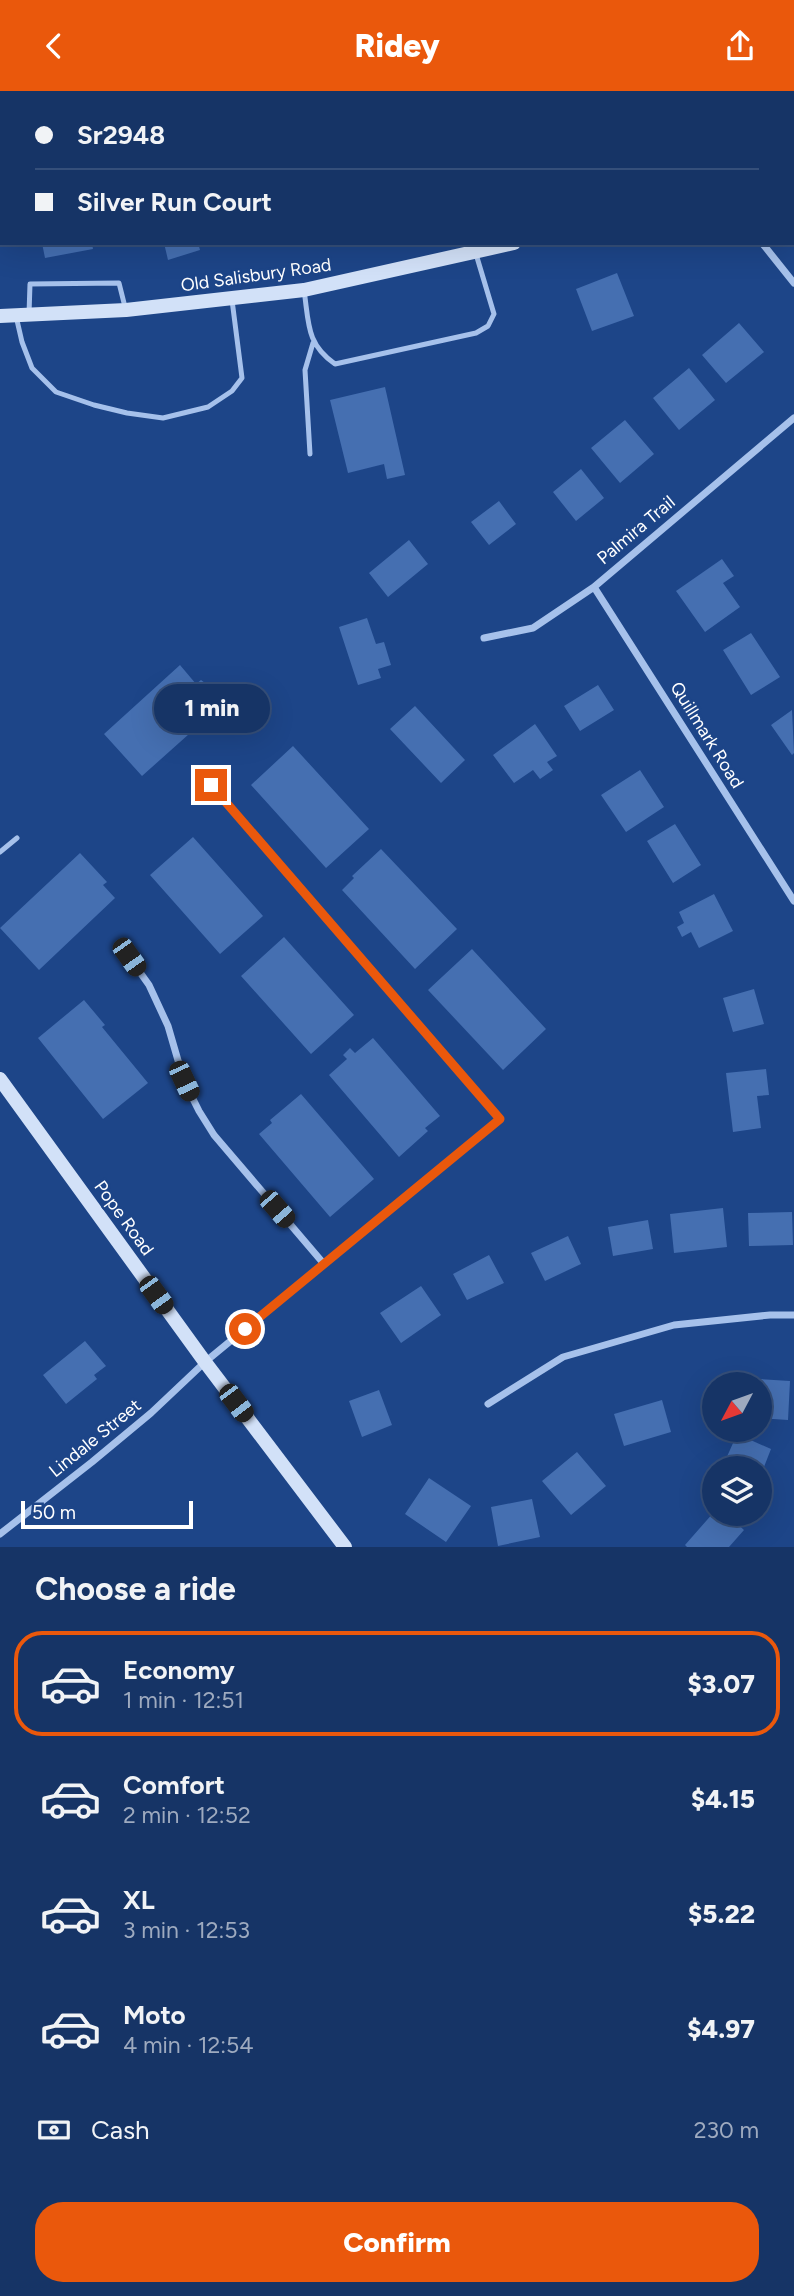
<!DOCTYPE html>
<meta charset="utf-8">
<style>
:root{--surface:#163466;--page:#1f3c6c;--text:#f1f3f6;--muted:#9eaabf;--line:#354f7a;--accent:#ea580c}
body{margin:0;font-family:Figtree,sans-serif;background:var(--page);color:var(--text);height:100vh;display:flex;flex-direction:column;font-size:26px;white-space:nowrap}
*{box-sizing:border-box;margin:0}
p{font-size:23px;color:var(--muted)}
.icon{flex:none;width:38px;height:38px;fill:none;stroke:currentColor;stroke-width:2;stroke-linecap:round;stroke-linejoin:round}
.map{position:relative;height:1456px;overflow:hidden}
.sheet{display:flex;flex-direction:column;background:var(--surface);flex:1}
.sheet>*{flex:none}
.banner{position:absolute;left:0px;top:0px;width:794px;height:154px;box-shadow:0 7px 28px #0002,0 0 0 2px var(--line);display:grid;align-content:center;height:154px;padding:0 35px;background:var(--surface)}
.needle{width:46px;rotate:229deg}
.fabs{position:absolute;left:702px;top:1281px;display:grid;gap:14px}
.fabs a{display:grid;place-items:center;width:70px;height:70px;border-radius:50%;background:var(--surface);box-shadow:0 7px 28px #0002,0 0 0 2px var(--line);font-size:35px}
.scale{position:absolute;left:21px;bottom:18px;width:172px;box-sizing:border-box;padding-left:7px;border:4px solid #fff;border-top:0;font-size:19px;line-height:24px;white-space:nowrap;color:#fff;-webkit-text-stroke:5px #1d4588;paint-order:stroke}
.end{position:absolute;width:32px;height:32px;margin:-16px;border:9px solid #ea580c;background:#fff;box-shadow:0 0 0 4px #fff}
.from{border-radius:50%}
.bubble{position:absolute;height:49px;border-radius:24px;background:var(--surface);box-shadow:0 7px 28px #0002,0 0 0 2px var(--line);font-size:23px;font-weight:800;line-height:49px;text-align:center}
.car{position:absolute;width:21px;height:42px;margin:-21px -10px;border-radius:9px;box-shadow:0 0 5px 2px #0007;background:linear-gradient(#222 24%,#8ab4d8 0 40%,#222 0 76%,#8ab4d8 0 86%,#222 0)}
.banner b{display:flex;align-items:center;gap:24px;height:66px;font-size:26px}
.banner b+b{border-top:2px solid var(--line)}
.banner i{width:18px;height:18px;background:var(--text)}
ul{padding:0;list-style:none}
li{display:flex;align-items:center;gap:21px;height:105px;margin:0 14px 10px;padding:0 21px;border:4px solid transparent;border-radius:28px}
li div{flex:1}
li b{display:block;font-size:26px}
li em{font-style:normal;font-weight:800}
li.active{border-color:var(--accent)}
li>.icon{width:63px;height:63px;stroke-width:1.5}
h2{padding:0 35px;font-size:32px;line-height:84px}
.pay{display:flex;align-items:center;gap:18px;height:77px;padding:0 35px;font-size:26px}
.pay p{margin-inline-start:auto}
.primary-button{display:flex;gap:14px;margin-top:auto;padding:14px 35px}
.primary-button a{flex:1;height:80px;border-radius:28px;background:var(--accent);color:#fff;font-size:28px;font-weight:800;line-height:80px;text-align:center}
header{display:flex;justify-content:space-between;align-items:center;height:91px;padding:0 35px;background:var(--accent);color:#fff;font-size:32px;font-weight:800}
.map>svg:first-child{display:block}
.building{fill:#456fb1}
.lines{fill:none;stroke-linecap:round;stroke-linejoin:round}
.lane{stroke:#a6c1eb;stroke-width:5}
.street{stroke:#a6c1eb;stroke-width:7}
.secondary{stroke:#d2e1f8;stroke-width:14}
.route{stroke:#ea580c;stroke-width:9}
.labels{text-anchor:middle;stroke-width:5;stroke-linejoin:round;paint-order:stroke}
.street-label{font-size:18px;fill:#fff;stroke:#1d4588}
</style>
<header><svg class="icon" aria-label="back" viewBox="0 0 24 24"><path d="M15 5l-7 7 7 7"/></svg>Ridey<svg class="icon" aria-label="share" viewBox="0 0 24 24"><path d="M12 15V3M7 8l5-5 5 5M5 13v7h14v-7"/></svg></header>
<div class="map">
<svg width="794" height="1456" viewBox="0 0 794 1456">
<rect width="100%" height="100%" fill="#1d4588"/>
<!-- building -->
<path class="building" d="M42,152H92L93,158L45,167Z
M164,152H198L200,159L168,169Z
M617,182L634,225L592,240L576,198Z
M739,232L764,261L726,292L702,264Z
M689,277L715,309L679,339L653,307Z
M385,296L405,384L387,388L384,373L348,382L330,309Z
M625,329L654,363L620,392L591,357Z
M581,378L604,407L576,430L553,401Z
M499,410L516,433L489,454L471,431Z
M409,449L428,473L388,506L369,482Z
M722,468L734,485L723,492L740,516L705,541L676,500Z
M367,527L376,553L384,551L391,574L378,578L381,587L358,594L339,536Z
M751,542L780,586L751,604L723,559Z
M180,574L196,593L201,589L205,592L199,597L217,618L142,685L104,643Z
M598,594L614,619L580,640L564,615Z
M415,615L465,669L441,692L390,638Z
M792,619L794,662L792,664L771,634Z
M535,633L557,665L547,671L553,679L540,688L533,679L514,692L493,664Z
M293,655L369,738L326,777L251,694Z
M640,679L664,716L626,741L601,704Z
M675,733L701,774L673,792L647,750Z
M193,746L263,825L220,863L150,784Z
M381,758L457,838L415,878L342,799L354,787L352,785Z
M80,762L107,791L103,794L115,807L39,879L0,837Z
M714,803L733,840L699,857L691,841L682,846L677,836L684,832L679,821Z
M284,846L354,924L311,963L241,885Z
M472,858L546,938L503,979L428,899Z
M754,898L764,933L733,941L723,907Z
M84,909L105,934L102,936L148,992L103,1028L38,947Z
M373,947L440,1025L425,1037L428,1040L399,1066L329,984L347,968L343,964L350,957L355,962Z
M766,978L769,1004L757,1005L761,1037L733,1041L726,982Z
M301,1003L374,1088L330,1126L259,1043L272,1032L270,1029Z
M723,1117L727,1156L674,1162L670,1123Z
M792,1121L793,1154L749,1155L748,1122Z
M648,1129L653,1158L613,1165L608,1136Z
M568,1145L581,1173L545,1190L531,1162Z
M489,1164L504,1192L467,1209L453,1183Z
M421,1195L441,1224L401,1252L380,1222Z
M85,1250L106,1275L94,1284L97,1288L66,1313L43,1284Z
M759,1288L790,1290L788,1329L760,1327Z
M379,1299L392,1334L362,1346L349,1310Z
M662,1309L671,1341L624,1355L614,1323Z
M737,1343L771,1358L760,1386V1377H722Z
M577,1361L606,1395L571,1424L542,1390Z
M429,1387L471,1415L446,1451L405,1423Z
M532,1408L540,1446L498,1455L491,1416Z
M714,1421V1423H727L744,1439L729,1456H687L685,1454Z"/>
<g class="lines">
<!-- lane -->
<path class="lane" d="M304,199C309,232 306,253 335,273L476,242L488,235L494,223L476,163
M29,223L30,193L119,192L125,216
M16,225L22,251L32,277L56,301L94,314L127,322L163,327L208,316L232,300L242,287L232,209
M310,363L305,279L313,252
M0,761L17,747"/>
<!-- street -->
<path class="street" d="M631,0L632,2
M762,152L794,192
M594,496L794,810
M484,547L533,537L594,496L794,327
M129,866L149,894L168,935L184,990L199,1020L214,1044L324,1173
M488,1313L563,1266L674,1234L770,1224H794
M0,1443L92,1371L151,1322L205,1271L500,1028L211,694"/>
<!-- secondary -->
<path class="secondary" d="M793,47L794,46
M0,225L126,219L304,199L514,152
M0,988L205,1271L345,1456"/>
</g>
<g class="lines">
<!-- route -->
<path class="route" d="M211,694L500,1028L245,1238"/>
</g>
<g class="labels">
<!-- street labels -->
<g class="street-label">
<text transform="translate(256 184) rotate(-8)" y="6">Old Salisbury Road</text>
<text transform="translate(636 439) rotate(-40)" y="6">Palmira Trail</text>
<text transform="translate(707 644) rotate(58)" y="6">Quillmark Road</text>
<text transform="translate(124 1127) rotate(54)" y="6">Pope Road</text>
<text transform="translate(95 1347) rotate(-39)" y="6">Lindale Street</text>
</g>
</g>
</svg>
<div class="fabs">
<a><svg class="needle" viewBox="-14 -14 28 28"><path d="M0-13l5 13h-10z" fill="#e53935"/><path d="M0 13l5-13h-10z" fill="#9eaabf"/></svg></a>
<a><svg class="icon" aria-label="layers" viewBox="0 0 24 24"><path d="M12 4l9 5-9 5-9-5zM3 14l9 5 9-5"/></svg></a>
</div>
<div class="scale">50 m</div>
<i class="end from" style="left:245px;top:1238px"></i>
<i class="end" style="left:211px;top:694px"></i>
<div class="bubble" style="left:154px;top:593px;width:116px">1 min</div>
<i class="car" style="left:129px;top:866px;rotate:145deg"></i>
<i class="car" style="left:184px;top:990px;rotate:155deg"></i>
<i class="car" style="left:277px;top:1118px;rotate:139deg"></i>
<i class="car" style="left:156px;top:1204px;rotate:144deg"></i>
<i class="car" style="left:236px;top:1312px;rotate:143deg"></i>
<div class="banner">
<b><i class="from"></i>Sr2948</b>
<b><i></i>Silver Run Court</b>
</div>
</div>
<section class="sheet">
<h2>Choose a ride</h2>
<ul>
<li class="active"><svg class="icon" aria-label="car" viewBox="0 0 24 24"><path d="M5 17H2v-5l4-1 3-4h7l3 4 3 1v5h-3M9 17h6M6 11h13"/><circle cx="7" cy="17" r="2"/><circle cx="17" cy="17" r="2"/></svg><div><b>Economy</b><p>1 min · 12:51</p></div><em>$3.07</em></li>
<li><svg class="icon" aria-label="car" viewBox="0 0 24 24"><path d="M5 17H2v-5l4-1 3-4h7l3 4 3 1v5h-3M9 17h6M6 11h13"/><circle cx="7" cy="17" r="2"/><circle cx="17" cy="17" r="2"/></svg><div><b>Comfort</b><p>2 min · 12:52</p></div><em>$4.15</em></li>
<li><svg class="icon" aria-label="car" viewBox="0 0 24 24"><path d="M5 17H2v-5l4-1 3-4h7l3 4 3 1v5h-3M9 17h6M6 11h13"/><circle cx="7" cy="17" r="2"/><circle cx="17" cy="17" r="2"/></svg><div><b>XL</b><p>3 min · 12:53</p></div><em>$5.22</em></li>
<li><svg class="icon" aria-label="car" viewBox="0 0 24 24"><path d="M5 17H2v-5l4-1 3-4h7l3 4 3 1v5h-3M9 17h6M6 11h13"/><circle cx="7" cy="17" r="2"/><circle cx="17" cy="17" r="2"/></svg><div><b>Moto</b><p>4 min · 12:54</p></div><em>$4.97</em></li>
</ul>
<div class="pay"><svg class="icon" aria-label="cash" viewBox="0 0 24 24"><path d="M3 7h18v10H3z"/><circle cx="12" cy="12" r="2"/></svg>Cash<p>230 m</p></div>
<div class="primary-button"><a>Confirm</a></div>
</section>
